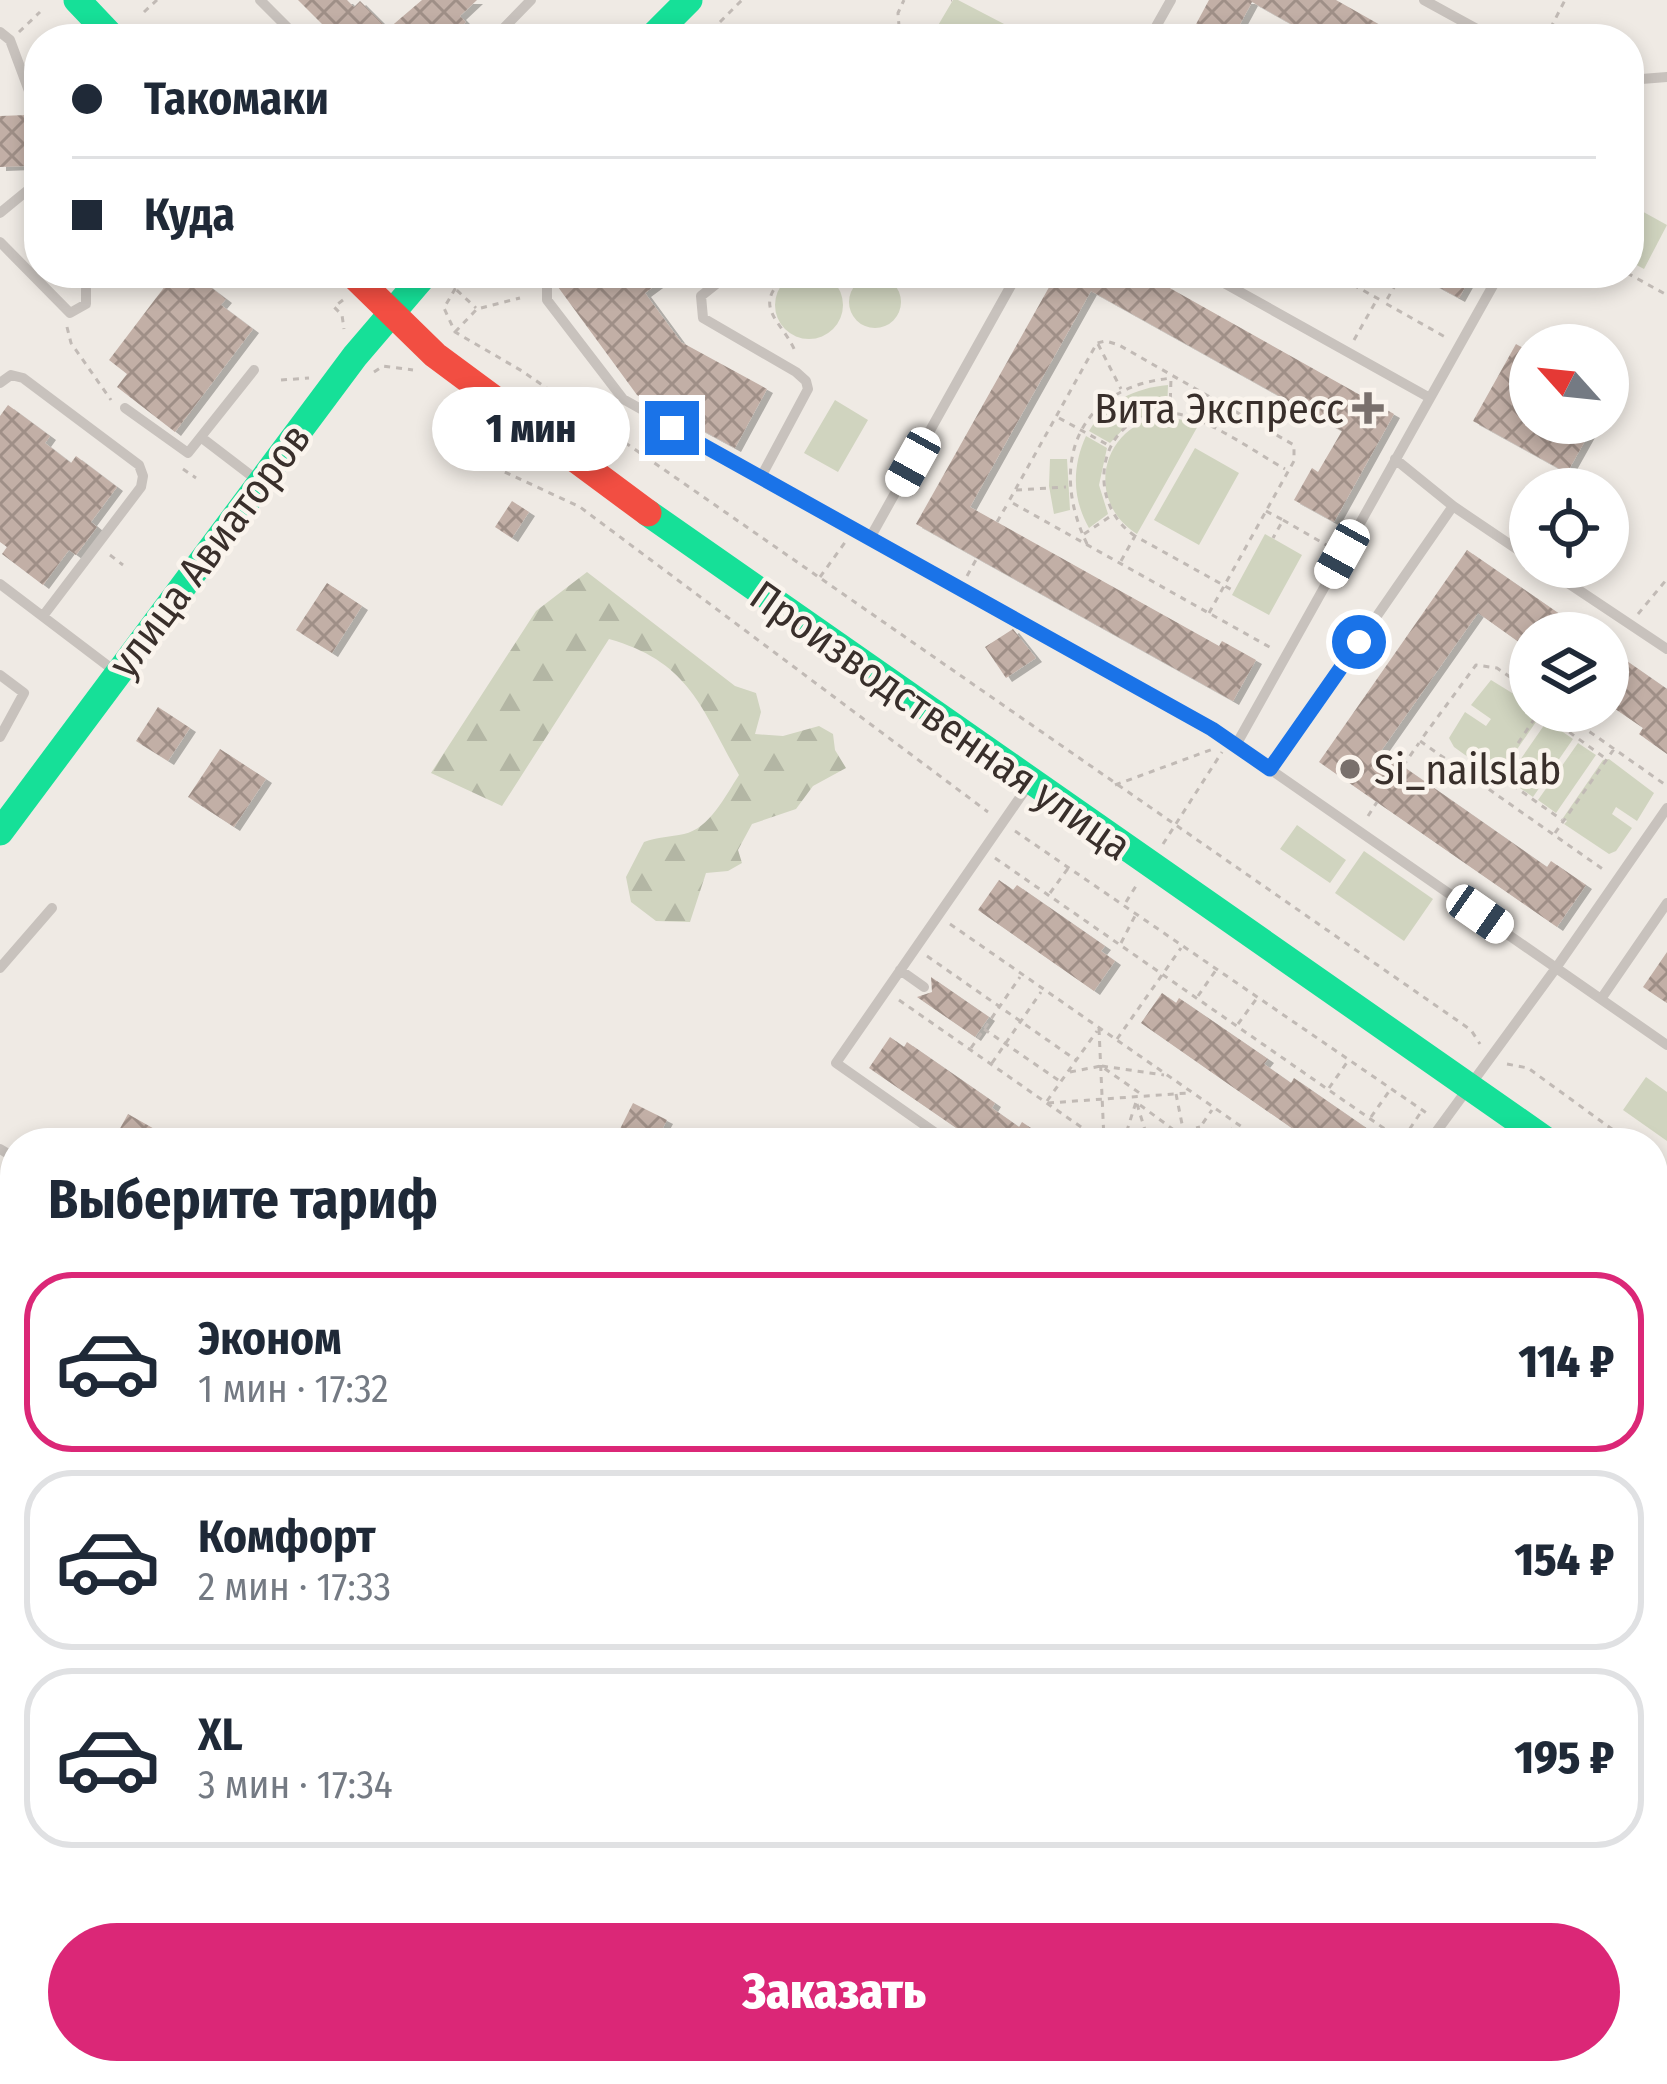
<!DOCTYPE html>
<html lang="ru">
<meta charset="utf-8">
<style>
:root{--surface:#fff;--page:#f6f6f7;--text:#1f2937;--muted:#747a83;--line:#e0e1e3;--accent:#db2777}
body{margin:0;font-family:"Fira Sans Condensed",sans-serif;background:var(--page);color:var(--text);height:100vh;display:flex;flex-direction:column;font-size:45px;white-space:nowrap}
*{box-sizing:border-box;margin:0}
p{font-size:39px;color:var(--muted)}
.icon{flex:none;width:66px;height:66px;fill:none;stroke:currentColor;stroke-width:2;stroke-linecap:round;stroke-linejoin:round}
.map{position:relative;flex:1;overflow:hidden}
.sheet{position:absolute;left:0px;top:1128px;width:1668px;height:957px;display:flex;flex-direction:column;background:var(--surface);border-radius:48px 48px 0 0;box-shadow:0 6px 18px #0003}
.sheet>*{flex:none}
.banner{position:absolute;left:24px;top:24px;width:1620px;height:264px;border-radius:48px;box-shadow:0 6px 18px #0003;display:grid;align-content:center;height:264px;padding:0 48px;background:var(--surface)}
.needle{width:78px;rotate:297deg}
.fabs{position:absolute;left:1509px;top:324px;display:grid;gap:24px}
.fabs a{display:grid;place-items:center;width:120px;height:120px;border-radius:50%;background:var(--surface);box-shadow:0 6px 18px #0003;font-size:60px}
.end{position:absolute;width:54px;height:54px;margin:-27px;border:15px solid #1a73e8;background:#fff;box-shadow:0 0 0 6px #fff}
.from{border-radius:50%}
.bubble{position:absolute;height:84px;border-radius:42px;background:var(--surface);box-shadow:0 6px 18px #0003;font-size:39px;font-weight:800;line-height:84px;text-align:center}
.car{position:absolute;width:36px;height:72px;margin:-36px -18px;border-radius:15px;box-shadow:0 0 9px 3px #0007;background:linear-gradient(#fff 24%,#345 0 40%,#fff 0 76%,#345 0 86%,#fff 0)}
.banner b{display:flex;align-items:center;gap:42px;height:114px;font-size:45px}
.banner b+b{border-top:3px solid var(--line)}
.banner i{width:30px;height:30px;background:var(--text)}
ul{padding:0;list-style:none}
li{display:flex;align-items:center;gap:36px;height:180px;margin:0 24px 18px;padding:0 24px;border:6px solid var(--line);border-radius:48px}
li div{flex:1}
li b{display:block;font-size:45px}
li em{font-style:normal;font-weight:800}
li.active{border-color:var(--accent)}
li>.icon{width:108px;height:108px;stroke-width:1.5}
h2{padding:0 48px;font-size:54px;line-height:144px}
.action{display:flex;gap:24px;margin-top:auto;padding:24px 48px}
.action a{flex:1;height:138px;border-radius:72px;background:var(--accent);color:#fff;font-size:48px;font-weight:800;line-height:138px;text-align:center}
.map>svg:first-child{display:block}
.forest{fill:url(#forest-firs)}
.park{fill:#d0d4bf}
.building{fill:url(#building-cross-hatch);filter:url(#shadow)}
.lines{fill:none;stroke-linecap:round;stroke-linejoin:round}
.path{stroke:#c1bab5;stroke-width:3;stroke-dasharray:6 6;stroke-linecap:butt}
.lane{stroke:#c8c2bd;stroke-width:10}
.street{stroke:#c8c2bd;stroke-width:21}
.fast{stroke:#16e098;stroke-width:27}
.jam{stroke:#f24e42;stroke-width:27}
.rail{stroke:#b0aba7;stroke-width:6;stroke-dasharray:3 9;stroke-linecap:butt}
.route{stroke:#1a73e8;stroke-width:15}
.poi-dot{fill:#79706c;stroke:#faf4ed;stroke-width:4.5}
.labels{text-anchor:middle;stroke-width:9;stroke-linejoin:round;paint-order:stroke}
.poi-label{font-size:42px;fill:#392f2b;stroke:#faf4ed;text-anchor:end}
.street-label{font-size:42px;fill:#392f2b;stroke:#faf4ed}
</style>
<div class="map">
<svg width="1667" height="2084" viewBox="0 0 1667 2084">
<defs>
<pattern id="forest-firs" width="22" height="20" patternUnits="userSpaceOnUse" patternTransform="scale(3)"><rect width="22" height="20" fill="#d0d4bf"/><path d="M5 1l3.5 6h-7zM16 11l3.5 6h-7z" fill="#b3b6a4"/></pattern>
<pattern id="building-cross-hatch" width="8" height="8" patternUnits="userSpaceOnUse" patternTransform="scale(3)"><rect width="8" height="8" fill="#c2afa6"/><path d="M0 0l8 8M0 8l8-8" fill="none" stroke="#9f8f87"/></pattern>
<filter id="shadow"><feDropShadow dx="6" dy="4" stdDeviation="0" flood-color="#0004"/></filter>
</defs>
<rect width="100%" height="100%" fill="#efeae4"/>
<!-- forest -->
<path class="forest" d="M587,572L735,686L756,693L761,712L755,734L783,736L819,726L833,734L835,750L846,768L813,786L796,809L752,824L738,850L742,863L728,871L706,873L690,922L656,921L631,902L626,877L644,842C658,837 670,837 684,834C709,829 726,795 739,775C701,708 690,662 609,639L502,806L431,773L536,611Z"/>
<!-- park -->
<path class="park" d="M953,0H958L1033,39H930Z
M1629,204L1667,225L1644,269L1629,261Z
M775 305a34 34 0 1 1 68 0a34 34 0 1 1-68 0Z
M849 302a26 26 0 1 1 52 0a26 26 0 1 1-52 0Z
M1168,385L1167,411L1133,419L1110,443L1089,431C1107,402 1134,388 1168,385Z
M835,400L868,420L838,472L804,453Z
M1166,416L1199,424L1137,534C1082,499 1103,422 1166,416Z
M1086,436L1107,448L1099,485L1108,514L1089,528C1072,498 1072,467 1086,436Z
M1195,448L1239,473L1199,545L1154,520Z
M1050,459H1067L1070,510L1054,514L1049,486Z
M1265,534L1302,555L1269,615L1232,595Z
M1491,680L1530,704V711H1537L1540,716L1500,774L1493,775L1454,747L1449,738L1465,712L1486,726L1491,719L1471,705Z
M1547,721L1573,739L1533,797L1507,779Z
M1578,743L1596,755L1556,813L1538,800Z
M1609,759L1654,793L1637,821L1616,807L1612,814L1632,828L1616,851L1609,854L1564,824L1567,821L1563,818L1603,760Z
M1297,825L1346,860L1330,883L1280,849Z
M1364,851L1433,899L1404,941L1335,893Z
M1646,1077L1667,1092V1141L1623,1110Z"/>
<!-- building -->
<path class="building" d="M298,0H347L354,7L360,1L388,29L422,0H477L460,16L466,22L448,39H337Z
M1209,0H1336L1405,39H1318L1252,2L1232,39H1188Z
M27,115V166L0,167V116Z
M175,273H192L226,299L221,305L253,329L175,432L117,387L127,374L109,360Z
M576,273H672L645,293L681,342L767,389L735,448L637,395L558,287Z
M1057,273H1143L1394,414L1334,522L1294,500L1312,468L1318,472L1342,431L1091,291L1027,405L970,507L1219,646L1222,641L1256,660L1233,701L916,524Z
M1413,273H1473L1459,298Z
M1516,344L1530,352V423H1595L1567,473L1473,421Z
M8,405L50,436L45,443L71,463L76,456L117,487L91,522L97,527L76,555L69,550L43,585L2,554L7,547L0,542V416Z
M512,501L529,512L512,538L495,527Z
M1467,550L1587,633H1530V650L1478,613L1381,751L1547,867L1551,861L1586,885L1557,927L1319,762Z
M327,583L362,606L332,653L296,630Z
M1013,629L1036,658L1006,678L985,647Z
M1608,648L1667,689V754L1639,734L1643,728L1608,704Z
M158,707L190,728L168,761L136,741Z
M220,749L266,779L234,827L188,797Z
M999,880L1013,890L1017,885L1105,946L1101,951L1115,961L1094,991L978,910Z
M1667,952V1003L1643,987Z
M931,977L989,1017L975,1037L917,997L932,992Z
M1162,993L1176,1003L1179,998L1268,1059L1264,1064L1291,1083L1294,1078L1388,1143H1313L1141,1023Z
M890,1037L904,1047L907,1042L995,1103L992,1108L1019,1127L1022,1122L1053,1143H978L869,1068Z
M633,1103L667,1120L655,1143H613Z
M128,1114L179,1143H112Z
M0,1367L15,1374V1761L0,1754Z
M0,1949L15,1957V2084H0Z"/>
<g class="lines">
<!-- path -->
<path class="path" d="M951,0H952
M144,12L157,0
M19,32L40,12
M703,39L742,0
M900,39L898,13L904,0
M1064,39L1072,26
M1545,39L1565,0
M474,273L455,289L444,308L455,332L522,371L1471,1030L1480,1044
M790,273C748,306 782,320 795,351
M1332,273L1384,302
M1402,273L1385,303L1447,338
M1627,273L1667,295
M448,282L476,308
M343,300L334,307L342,315L344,329
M67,327L71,343L111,400
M455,332L477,309L520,298
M1354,340L1376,301
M1098,344L1121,389
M374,372L383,366L413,370
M281,380L309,378
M1170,411L1171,378
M1059,418L1108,445
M1200,419L1212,397
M485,459L494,467L580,507L988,812
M183,469L196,478
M1016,490L1066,487
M1266,511L1283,520L1273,538
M1283,520L1328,546
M997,522L1008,503
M1084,534L1111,516
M1135,536C1083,501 1098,414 1166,413C1201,412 1254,452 1285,469
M1087,544C1048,463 1078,386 1173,378
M110,555L123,565
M1121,561L1135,536L1234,591
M967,576L977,558
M820,577L846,541
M1209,613L1294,461V445L1119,345L1106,341L1097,343L1009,501L1273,649
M1638,614L1667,579
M1530,691L1497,668L1476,665L1420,741L1604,870
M1540,711L1605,758
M1560,711L1667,786
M1403,766L1419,743
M1498,773L1539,712
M1115,785L1213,749
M1487,788L1497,774L1562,820
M1368,816L1377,802
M1015,831L1428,1114
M1555,833L1614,749
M1163,844L1222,752
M995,858L1405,1143
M1050,893L1069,867
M1126,902L1136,886
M950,924L1265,1143
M1121,943L1137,912
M927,956L1076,1060
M1198,996L1216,970
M899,1000L1104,1143
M1238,1024L1257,998
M984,1029L1061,1082
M1099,1029L1104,1140
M1117,1039L1181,948
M971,1048L1020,977
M992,1063L1041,992
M1507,1064L1528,1068L1631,1143
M1102,1066L1164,1075
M1070,1072L1101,1066L1141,1094
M1329,1088L1348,1061
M1176,1094L1183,1129
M1047,1101L1097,1031
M1048,1103L1188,1093
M1137,1104L1149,1143
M1371,1117L1390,1090
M1456,1133L1470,1143
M1403,1139L1421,1112
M1123,1143L1136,1102L1178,1133
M1138,1143L1200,1127
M1189,1143L1212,1110
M1222,1143L1235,1125
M1653,1159L1667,1168
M1653,1415L1667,1440"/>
<!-- lane -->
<path class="lane" d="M260,0L299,39
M1424,0L1495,39
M0,32L10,40L32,99L39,100
M493,39L531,0
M1149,39L1171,0
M1629,80L1667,77
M0,213L39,181
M0,242L70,313L86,304V289
M552,273L547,280V300L623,399L870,538
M730,273L701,296L703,318L796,372L806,381L808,389L761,477
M1018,273L870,538L1212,729L1667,1045
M1206,273L1430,398
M1265,279L1268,273
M0,383L11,375L23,378L139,465L143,476L141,487L43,616
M125,408L188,453L254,370
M202,438L257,480
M1395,459L1453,506
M1544,567L1667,649
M0,584L116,672
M0,675L24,693L0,737
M1236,745L1500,273
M1271,769L1453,506L1530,558
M0,968L52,908
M1556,968L1667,808
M900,970L924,987
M1601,999L1667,903
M950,1143L836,1063L1030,783
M1428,1143L1556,968
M0,1149L15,1158
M0,1326L15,1329
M1653,1480L1656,1478L1667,1493
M0,1831L15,1838
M451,2084L458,2070
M872,2084L874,2070
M1290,2084L1298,2070"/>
<!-- street -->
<path class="street" d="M1667,1270C1652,1302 1650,1321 1667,1352"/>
<!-- fast -->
<path class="fast" d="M77,0L114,39
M650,39L689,0
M648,513L1550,1143
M0,832L355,356L426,273
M1653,1215L1667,1224"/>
<!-- jam -->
<path class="jam" d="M351,273L435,355L648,513"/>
<!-- rail -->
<path class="rail" d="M0,1186L15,1196
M0,1208L15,1218
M1201,2070L1228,2084
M1622,2070L1648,2084"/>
</g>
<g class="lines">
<!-- route -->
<path class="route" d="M672,428L1212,729L1270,769L1359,642"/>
</g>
<!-- markers -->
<g class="poi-dot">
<path d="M1362 390h12v12h12v12h-12v12h-12v-12h-12v-12h12z"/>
<circle cx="1350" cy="769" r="12"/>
</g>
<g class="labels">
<!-- poi labels -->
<g class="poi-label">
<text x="1344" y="423">Вита Экспресс</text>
<text x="1374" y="784" text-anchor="start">Si_nailslab</text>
</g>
<!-- street labels -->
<g class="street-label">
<text transform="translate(209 550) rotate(-53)" y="15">улица Авиаторов</text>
<text transform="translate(941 720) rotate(35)" y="15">Производственная улица</text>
</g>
</g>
</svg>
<div class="fabs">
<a><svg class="needle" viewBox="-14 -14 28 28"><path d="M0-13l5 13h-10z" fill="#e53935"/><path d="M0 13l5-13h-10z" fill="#747a83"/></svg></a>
<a><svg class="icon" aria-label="locate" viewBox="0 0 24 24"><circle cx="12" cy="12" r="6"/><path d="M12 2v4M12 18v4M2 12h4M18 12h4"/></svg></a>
<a><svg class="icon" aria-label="layers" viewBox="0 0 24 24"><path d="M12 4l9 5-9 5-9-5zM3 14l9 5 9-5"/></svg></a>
</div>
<i class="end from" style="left:1359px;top:642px"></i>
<i class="end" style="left:672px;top:428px"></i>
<div class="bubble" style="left:432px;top:387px;width:198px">1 мин</div>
<i class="car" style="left:913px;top:462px;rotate:209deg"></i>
<i class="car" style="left:1342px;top:554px;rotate:209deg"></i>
<i class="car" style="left:1480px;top:914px;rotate:125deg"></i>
<div class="banner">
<b><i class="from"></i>Такомаки</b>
<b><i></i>Куда</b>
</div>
<section class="sheet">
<h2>Выберите тариф</h2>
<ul>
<li class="active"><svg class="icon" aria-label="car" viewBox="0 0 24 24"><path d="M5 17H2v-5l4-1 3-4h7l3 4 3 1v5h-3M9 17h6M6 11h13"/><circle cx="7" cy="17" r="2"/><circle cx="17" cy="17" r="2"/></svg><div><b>Эконом</b><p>1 мин · 17:32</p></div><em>114 ₽</em></li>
<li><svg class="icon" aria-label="car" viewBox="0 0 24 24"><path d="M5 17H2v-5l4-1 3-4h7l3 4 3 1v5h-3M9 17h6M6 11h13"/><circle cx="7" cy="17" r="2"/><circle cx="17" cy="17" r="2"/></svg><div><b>Комфорт</b><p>2 мин · 17:33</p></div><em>154 ₽</em></li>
<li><svg class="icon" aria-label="car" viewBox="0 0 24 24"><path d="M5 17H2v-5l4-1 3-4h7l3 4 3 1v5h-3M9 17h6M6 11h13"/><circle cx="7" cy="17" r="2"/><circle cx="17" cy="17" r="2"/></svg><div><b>XL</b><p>3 мин · 17:34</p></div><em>195 ₽</em></li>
</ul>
<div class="action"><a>Заказать</a></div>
</section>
</div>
